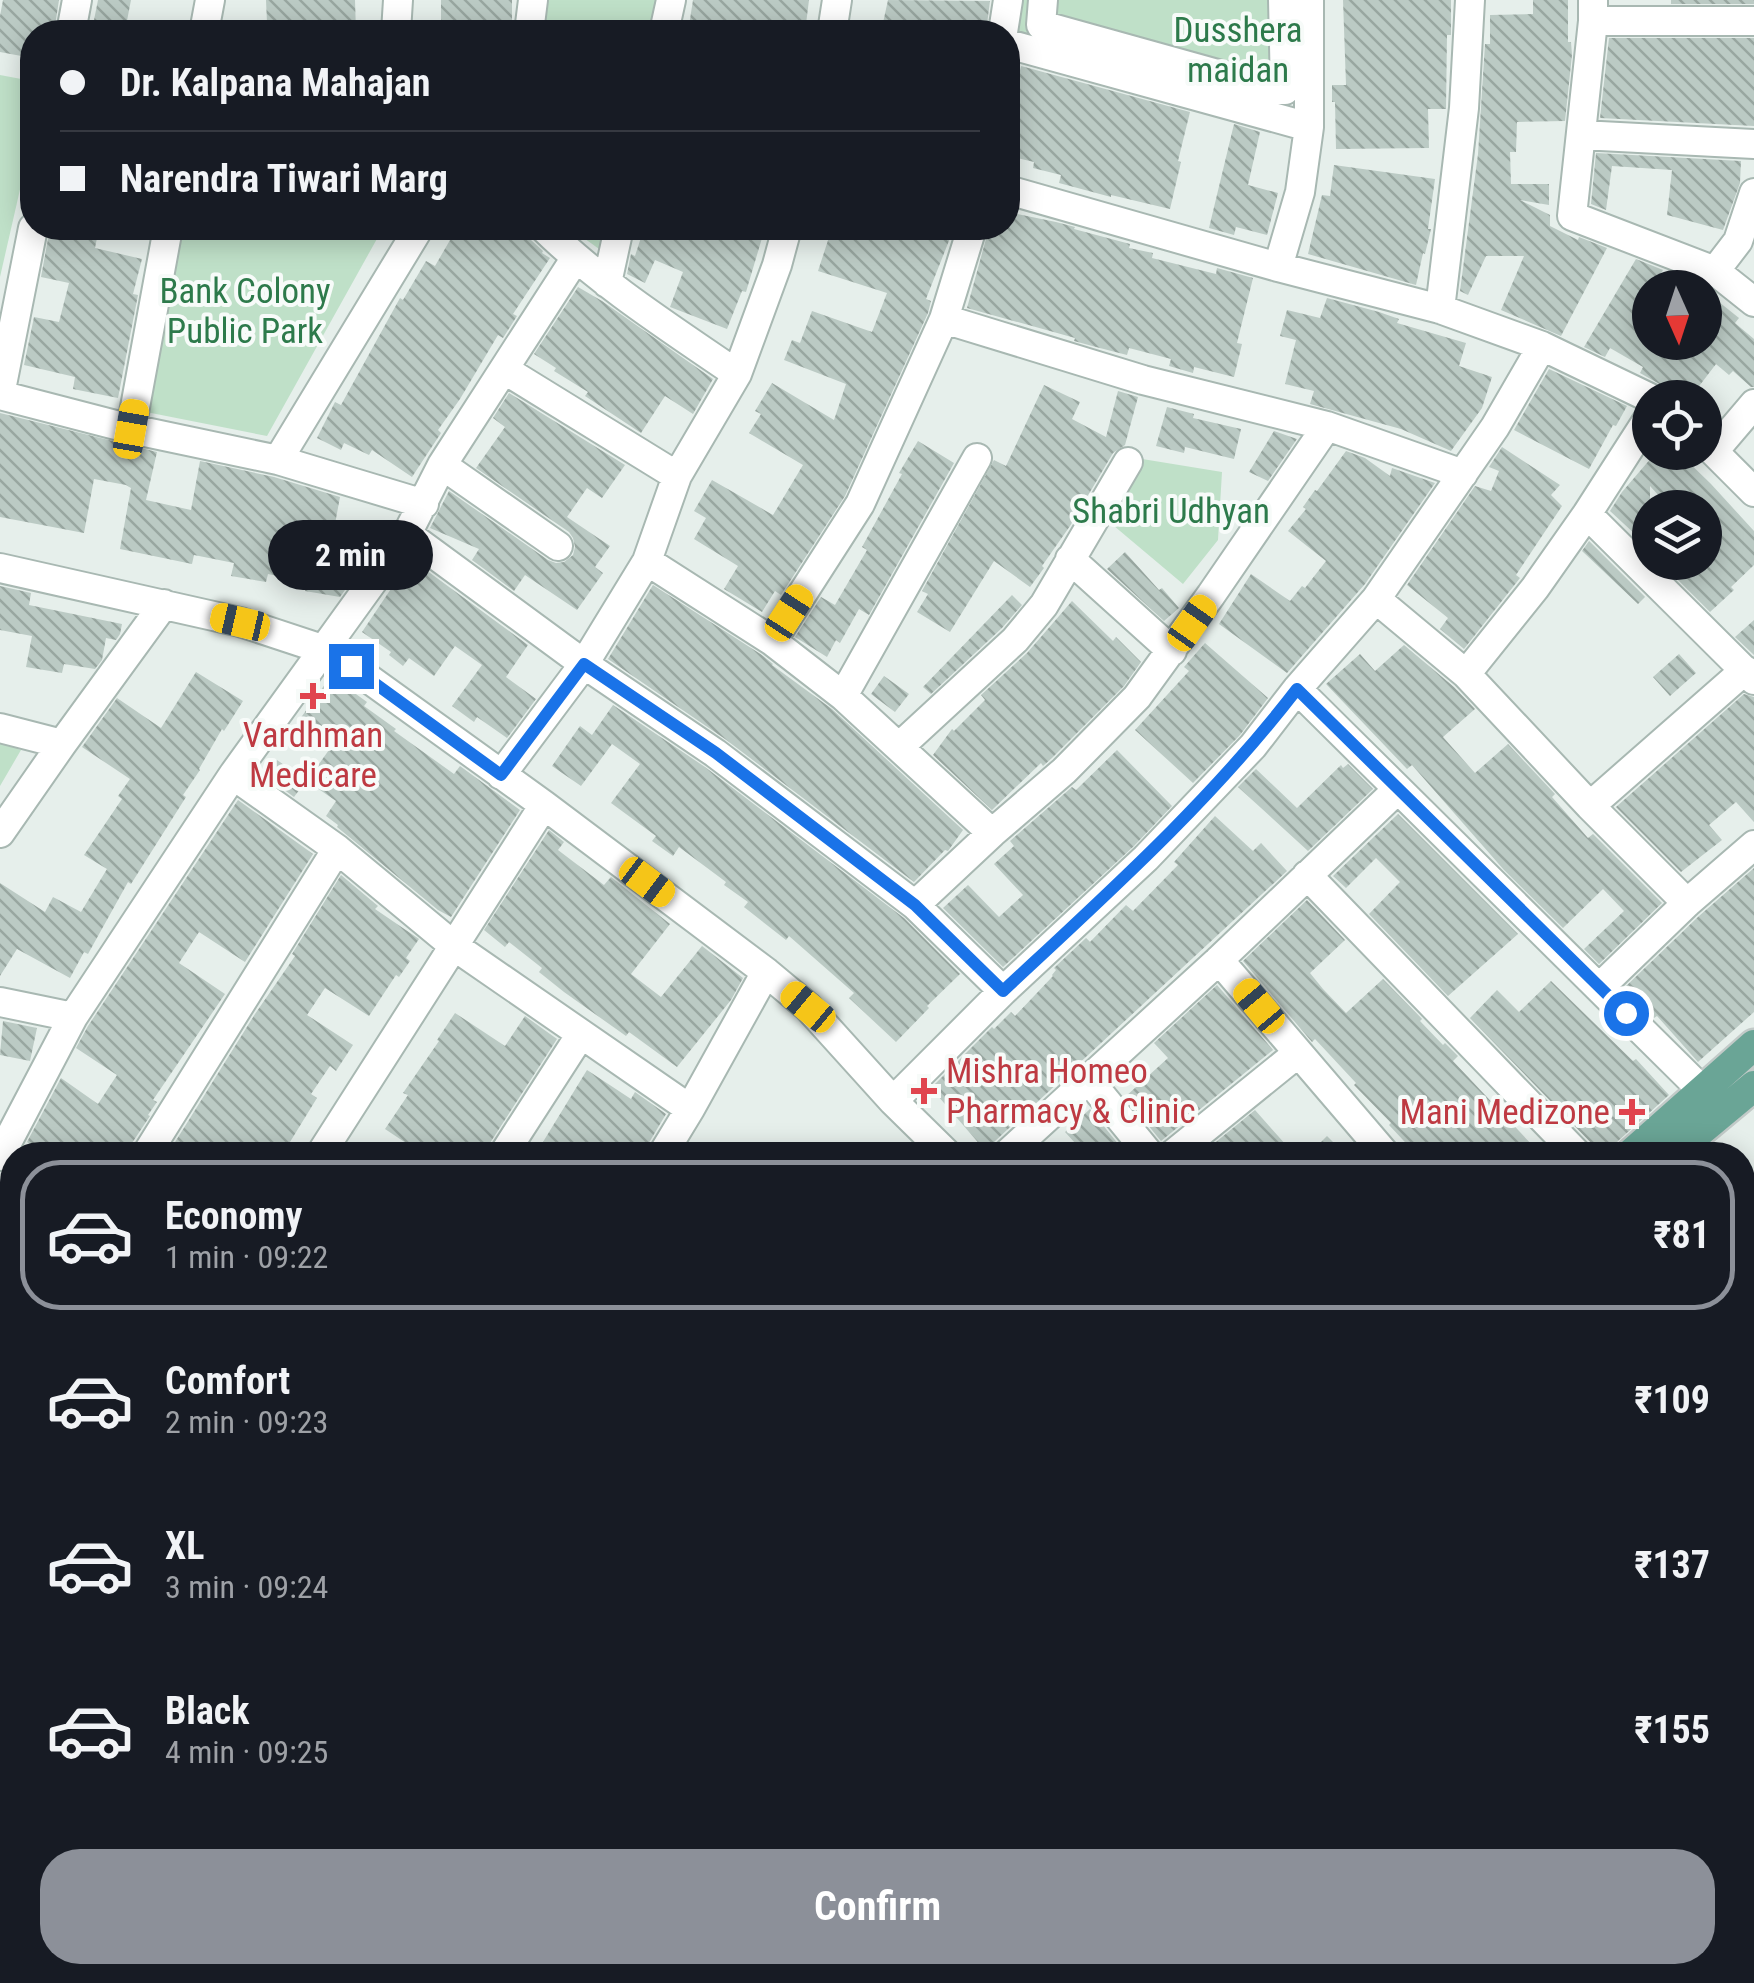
<!DOCTYPE html>
<meta charset="utf-8">
<style>
:root{--surface:#171b24;--page:#242831;--text:#f1f3f6;--muted:#9ea1a6;--line:#363941;--accent:#8c9099}
body{margin:0;font-family:"Roboto Condensed",sans-serif;background:var(--page);color:var(--text);height:100vh;display:flex;flex-direction:column;font-size:38px;white-space:nowrap}
*{box-sizing:border-box;margin:0}
p{font-size:32px;color:var(--muted)}
.icon{flex:none;width:55px;height:55px;fill:none;stroke:currentColor;stroke-width:2;stroke-linecap:round;stroke-linejoin:round}
.map{position:relative;flex:1;overflow:hidden}
.sheet{position:absolute;left:0px;top:1142px;width:1755px;height:842px;display:flex;flex-direction:column;background:var(--surface);border-radius:40px 40px 0 0;box-shadow:0 5px 25px #0003}
.sheet>*{flex:none}
.banner{position:absolute;left:20px;top:20px;width:1000px;height:220px;border-radius:40px;box-shadow:0 5px 25px #0003;display:grid;align-content:center;height:220px;padding:0 40px;background:var(--surface)}
.needle{width:65px;rotate:177deg}
.controls{position:absolute;left:1632px;top:270px;display:grid;gap:20px}
.controls a{display:grid;place-items:center;width:90px;height:90px;border-radius:50%;background:var(--surface);box-shadow:0 5px 25px #0003;font-size:50px}
.end{position:absolute;width:45px;height:45px;margin:-22px;border:12px solid #1a73e8;background:#fff;box-shadow:0 0 0 5px #fff}
.from{border-radius:50%}
.bubble{position:absolute;height:70px;border-radius:35px;background:var(--surface);box-shadow:0 5px 25px #0003;font-size:32px;font-weight:700;line-height:70px;text-align:center}
.car{position:absolute;width:30px;height:60px;margin:-30px -15px;border-radius:12px;box-shadow:0 0 8px 2px #0007;background:linear-gradient(#f5c518 24%,#345 0 40%,#f5c518 0 76%,#345 0 86%,#f5c518 0)}
.banner b{display:flex;align-items:center;gap:35px;height:95px;font-size:38px}
.banner b+b{border-top:2px solid var(--line)}
.banner i{width:25px;height:25px;background:var(--text)}
ul{padding:18px 0 0;list-style:none}
li{display:flex;align-items:center;gap:30px;height:150px;margin:0 20px 15px;padding:0 20px;border:5px solid transparent;border-radius:40px}
li div{flex:1}
li b{display:block;font-size:38px}
li em{font-style:normal;font-weight:700}
li.on{border-color:var(--accent)}
li>.icon{width:90px;height:90px;stroke-width:1.5}
.cta{display:flex;gap:20px;margin-top:auto;padding:20px 40px}
.cta a{flex:1;height:115px;border-radius:40px;background:var(--accent);color:#fff;font-size:40px;font-weight:700;line-height:115px;text-align:center}
.map>svg:first-child{display:block}
.green{fill:#bfe0c8}
.building{fill:url(#building-back-hatch)}
.lines{fill:none;stroke-linecap:round;stroke-linejoin:round}
.minor-casing{stroke:#a8b8b2;stroke-width:32}
.major-casing{stroke:#c2cac8;stroke-width:35}
.minor{stroke:#fff;stroke-width:28}
.major{stroke:#6aa596;stroke-width:30}
.route{stroke:#1a73e8;stroke-width:12}
.health-dot{fill:#e0444e;stroke:#f7fbf9;stroke-width:4}
.labels{text-anchor:middle;stroke-width:8;stroke-linejoin:round;paint-order:stroke}
.park-label{font-size:35px;fill:#2d7a4b;stroke:#f7fbf9}
.health-label{font-size:35px;fill:#be3a42;stroke:#f7fbf9}
</style>
<div class="map">
<svg width="1754" height="1983" viewBox="0 0 1754 1983">
<defs>
<pattern id="building-back-hatch" width="6" height="6" patternUnits="userSpaceOnUse" patternTransform="scale(2.5)"><rect width="6" height="6" fill="#bbcac4"/><path d="M-1 5l2 2M0 0l6 6M5-1l2 2" fill="none" stroke="#98a6a0"/></pattern>
</defs>
<rect width="100%" height="100%" fill="#e6efeb"/>
<!-- green -->
<path class="green" d="M546,0H663L656,32H541Z
M1022,0H1287L1289,115L1015,37Z
M0,75L32,81V137L0,277Z
M182,228H383L267,436L141,411Z
M570,228H612L606,254Z
M1130,457L1222,472L1218,540L1183,584L1101,515Z
M0,729L25,736L18,749L21,750L0,786Z"/>
<!-- building -->
<path class="building" d="M3,0H59L54,32H32V58L0,52V16Z
M98,0H131L125,31L93,25Z
M266,0H355L356,32H283V27H273V22L267,23Z
M441,0H512V32H441Z
M693,0H809L805,32H688Z
M888,0L990,1L986,32H881Z
M1343,0H1451V35H1447L1446,109H1428L1429,148L1336,149L1335,102H1332V85H1346Z
M1533,0H1568V42H1571L1572,55L1565,121L1517,122L1516,152H1510L1511,184H1549V205L1520,200L1550,215V226L1578,240L1579,237L1607,248L1561,336L1501,310L1524,256H1486L1468,295L1460,291L1478,154L1485,44H1490V15L1533,14Z
M1671,0H1754V4H1671Z
M1609,38H1754V126L1600,118Z
M1021,66L1190,112L1178,161L1181,162L1170,209L1111,195V197L1059,183L1061,175L1033,168L1034,162L1008,156V135L1014,108L1011,107Z
M1234,124L1260,132L1248,185L1278,193L1267,235L1236,227L1234,235L1209,228Z
M1596,153L1741,161L1740,183L1723,230L1667,215L1672,170L1612,166L1606,210L1591,204Z
M1334,165L1435,179L1428,229H1431L1425,254L1423,253L1416,285L1308,254L1322,195L1330,196Z
M1008,212L1056,222L1075,227L1074,229L1130,244L1129,248L1153,253L1152,258L1216,274L1217,268L1253,278L1237,343L1242,344L1234,377L1194,367L1193,373L1169,366L1171,359L1129,348L1127,355L1096,347L1074,341L1075,338L967,308L989,228H1008Z
M50,228H99L95,248L142,259L133,294L138,295L118,398L73,389L75,377L24,365L34,317L59,322L69,283L41,277Z
M457,228H527L531,240L543,251L542,253L550,258L513,314L517,316L503,338L498,335L460,399L438,430L441,433L412,477L372,450L369,455L344,443L341,450L317,438L335,402L341,405L400,298L403,300L426,261L435,266Z
M644,228H728L762,238L746,292L742,291L727,329L670,307L683,272L655,260L645,283L627,274L631,254L635,256Z
M832,228H954L926,299L931,301L928,313L845,496L781,595L775,591L762,612L724,589L738,566L694,539L706,518L694,511L712,480L773,515L803,465L749,433L761,414L755,411L772,383L834,420L846,384L784,360L792,340L800,343L812,311L872,332L887,293L818,271Z
M1636,259L1663,270L1660,275L1678,288H1650V342H1705V301L1711,304L1714,298L1739,318L1735,323L1754,339V387H1751L1733,371L1729,375L1716,364L1690,398H1683L1665,384L1663,386L1640,373L1643,367L1610,348L1605,357L1584,347Z
M578,287L602,301L713,379L693,414L665,396L641,433L585,396L588,392L554,371L556,368L534,354Z
M1327,298L1379,312L1399,319L1397,323L1466,343L1459,366L1492,377L1482,408L1451,451L1401,429L1310,404L1314,391L1285,384L1296,340L1280,336L1287,310L1320,318Z
M1549,369L1627,406L1616,426L1613,425L1589,469L1514,430Z
M1044,385L1080,402L1072,419L1106,437L1118,391L1138,397L1125,445L1113,453L1070,526L1042,566L1044,568L1030,587L994,561L950,632L917,612L928,594L922,591L994,460L1006,466Z
M509,393L625,465L602,498L587,488L567,517L610,546L595,567L603,573L577,610L525,575L514,591L472,560L479,549L430,528L449,491L548,560L556,563L564,562L573,555L575,547L573,538L569,532L476,468L505,427L493,418Z
M1167,407L1194,414L1193,418L1241,429L1234,459L1185,447L1184,453L1156,446Z
M0,413L157,452L146,500L191,510L200,461L274,477L340,497L330,551L352,555L345,590L340,597L305,591L307,582L268,574L266,582L231,576L234,563L194,555L192,564L120,549L131,488L126,485L94,479L84,533L0,517Z
M1274,431L1297,439L1268,481L1249,472Z
M918,441L954,463L869,615L859,609L840,643L836,640L827,657L795,637L821,597L835,605L867,550L862,547L902,474L899,473Z
M1502,447L1560,485L1551,495L1562,506L1516,575L1520,578L1464,649L1440,629L1448,618L1407,585L1475,486L1491,491L1499,471L1489,467Z
M1346,451L1365,458L1390,476L1392,468L1435,483L1365,584L1287,673L1219,624L1251,574L1290,601L1302,586L1305,588L1326,561L1288,531L1306,509L1303,507L1315,490L1317,491Z
M1670,452H1678L1711,484L1754,531V565L1731,587L1734,590L1710,612L1671,573L1680,562H1705V508H1670L1650,486V548L1610,511L1622,492L1652,457L1661,464Z
M1589,541L1645,597L1638,604L1582,551Z
M1125,552L1159,590L1162,588L1179,608L1164,621L1107,569Z
M411,559L528,645L506,677L536,699L507,738L477,717L474,722L452,706L482,665L455,646L434,676L409,658L403,666L389,655L391,652L362,632Z
M653,585L762,655L773,664L772,665L832,709L963,830L948,851L945,850L914,882L725,739L608,659Z
M0,586L31,593L29,605L122,624L120,634L116,640L106,638L102,660L95,669L64,664L62,673L26,667L32,636L0,630Z
M1012,595L1022,605L1002,628L931,694L923,687Z
M1072,601L1113,641L1116,637L1141,662L1124,686L1052,758L1043,766L1041,763L992,810L933,755L952,729L954,731L985,700L981,695L1027,653Z
M1754,620V655L1735,637Z
M1205,643L1268,698L1240,735L1193,783L1135,730L1189,671L1184,667Z
M1404,645L1454,687L1475,709L1443,737L1475,773L1508,744L1555,794L1552,797L1588,838L1593,834L1662,903L1599,964L1584,949L1624,911L1603,889L1563,928L1504,870L1412,765L1407,769L1326,684L1360,654L1375,671Z
M1679,654L1696,673L1670,696L1653,677Z
M196,672L243,701L224,731L222,729L199,769L200,770L183,795L186,797L131,884L128,882L88,954L84,952L70,978L17,949L0,976V883L45,912L53,897L81,912L107,869L84,855L122,799L118,796L130,779L82,747L117,698L161,728Z
M331,676L367,702L364,706L396,729L394,731L454,774L460,766L520,810L451,917L438,910L337,827L338,825L326,816L336,801L307,781L331,747L297,723Z
M884,676L909,694L895,712L871,694Z
M1744,694L1754,697V822L1736,802L1709,825L1722,840L1681,872L1616,807Z
M613,705L705,767L904,918L960,974L927,1006L929,1008L896,1042L849,998L854,993L789,936L786,940L744,907L748,902L724,885L726,882L679,847L673,856L652,841L656,836L611,803L640,764L612,744L581,786L552,766L580,726L592,735Z
M1117,750L1172,806L1134,846L1003,967L943,908L968,885L999,917L1023,895L994,864L1014,846L1010,841L1072,787L1076,790Z
M277,760L306,781L294,797L265,776Z
M1348,764L1373,789L1308,851L1238,787L1256,769L1297,808L1341,765L1343,768Z
M238,800L313,854L245,962L199,932L179,963L225,994L153,1100L157,1102L148,1115L150,1116L124,1155H46L27,1142L61,1078L98,1104L117,1075L76,1048L88,1026Z
M1398,814L1518,934L1448,996L1369,914L1400,882L1376,858L1346,888L1333,876Z
M1215,816L1253,851L1261,843L1287,871L994,1142L989,1155L931,1088L992,1027L994,1029L1011,1012L1015,1016L1053,976L1052,975L1056,970L1054,968L1086,938L1090,942L1126,905L1133,911L1178,865L1174,862Z
M549,830L564,842L558,850L604,885L611,877L670,924L631,974L661,997L702,946L743,978L731,1000L677,1067L629,1032L626,1036L564,992L539,972L542,968L509,942L505,947L484,930Z
M1754,868V1012L1698,1062L1657,1016L1654,1018L1624,988L1699,916Z
M341,875L378,906L375,909L419,939L406,958L410,961L399,977L396,975L369,1016L325,988L307,1015L353,1045L336,1071L330,1066L311,1094L317,1098L282,1155H167L255,1014L295,956L292,954Z
M1307,900L1345,940L1310,973L1323,989L1346,1013L1383,979L1422,1019L1420,1021L1443,1045L1445,1043L1458,1056L1453,1061L1533,1146L1531,1148L1537,1155H1417L1389,1125L1391,1123L1354,1085L1356,1083L1315,1039L1312,1042L1243,961Z
M1551,981L1633,1061L1636,1059L1669,1095L1618,1141L1613,1148L1612,1155H1595L1591,1143L1470,1018L1497,990L1519,1012Z
M1217,985L1273,1050L1161,1141L1125,1097L1168,1058L1154,1043Z
M455,1013L505,1046L525,1016L557,1039L488,1146L485,1155H424L385,1129L408,1095L403,1093L439,1041L437,1040Z
M3,1021L37,1028L30,1061L0,1055Z
M587,1070L631,1099L635,1092L666,1114L647,1146L645,1155H535Z
M1090,1109L1127,1155H1086L1065,1132Z
M1255,1110L1295,1155H1200Z
M1327,1136L1346,1155H1308Z"/>
<g class="lines">
<!-- minor casing -->
<g class="minor-casing">
<path id="minor" d="M1043,0L1041,25L1275,90H1285L1283,0
M1593,0V21L1572,216L1715,271L1754,302
M1593,21H1754
M71,32L77,0
M204,32L210,0
M396,32L398,0
M529,32L533,0
M664,32L671,0
M832,32L837,0
M1003,32L1008,0
M1008,44L1309,127
M1581,135L1754,144
M1008,190L1278,267L1440,309L1542,346L1650,398
M544,228C601,284 670,328 737,374
M1278,267L1300,192L1309,127V0
M1715,271L1738,241L1754,193
M607,283L619,228
M1440,309L1464,108L1470,0
M944,319L1143,380L1327,426L1463,474
M505,370L677,476
M0,395L131,429L278,460L424,504
M0,395L33,228
M131,429L168,228
M1705,443L1754,492
M1714,451L1754,404
M278,460L419,228
M442,465L558,546
M1587,514L1754,680
M407,534L584,664L715,753L915,905L1003,991
M1070,559L1172,651
M647,561L772,641L843,696L992,833
M0,568L240,622L322,649L351,666L544,805L766,972L808,1007L893,1101L948,1155
M1376,599L1466,674L1590,806L1687,903
M772,641L860,504L944,319L972,228
M1466,674L1535,588L1587,514L1650,416
M1297,689L1719,1107
M843,696L977,458
M0,728L62,744
M899,747L1015,640L1044,605L1128,462
M233,775L337,849L454,946L690,1109
M501,775L584,664L647,561L677,476L737,374L777,265L787,228
M1590,806L1745,670
M0,833L62,744L164,604
M1307,875L1578,1155
M915,905L992,833L1064,771L1137,697L1211,595L1327,426
M1219,960L1386,1155
M1600,987L1687,903L1754,845
M0,1002L73,1017
M1088,1079L1150,1155
M893,1101L1003,991L1146,858L1253,746L1297,689L1376,599L1495,427L1542,346
M146,1155L337,849
M320,1155L544,805
M503,1155L581,1034
M662,1155L690,1109L766,972
M1006,1155L1219,960L1398,789
M1172,1155L1298,1053
M0,1156L73,1017L233,775L407,534L442,465L575,259
M0,1390L12,1369
M1742,1393L1754,1383
M1742,1558L1754,1578
M0,1669L12,1649
M1742,1838L1754,1833
M0,1863L12,1871
M0,1944L12,1926
M168,1972L182,1983
M399,1972L413,1983
M1475,1972L1481,1983
M1587,1972L1597,1983
M1714,1972L1724,1983
M479,1983L490,1972
M1238,1983L1249,1972
M1307,1983L1309,1972"/>
</g>
<!-- major casing -->
<g class="major-casing">
<path id="major" d="M1630,1155L1754,1045
M1671,1155L1754,1086
M698,1983L710,1972
M750,1983L761,1972"/>
</g>
<!-- minor -->
<use href="#minor" class="minor"/>
<!-- major -->
<use href="#major" class="major"/>
</g>
<g class="lines">
<!-- route -->
<path class="route" d="M351,666L501,775L584,664L716,753L915,905L1003,991C1107,894 1210,802 1297,689L1626,1013"/>
</g>
<!-- markers -->
<g class="health-dot">
<path d="M308 681h10v10h10v10h-10v10h-10v-10h-10v-10h10z"/>
<path d="M919 1076h10v10h10v10h-10v10h-10v-10h-10v-10h10z"/>
<path d="M1627 1097h10v10h10v10h-10v10h-10v-10h-10v-10h10z"/>
</g>
<g class="labels">
<!-- park labels -->
<g class="park-label">
<text x="1238" y="42">Dusshera<tspan x="1238" dy="40">maidan</tspan></text>
<text x="245" y="303">Bank Colony<tspan x="245" dy="40">Public Park</tspan></text>
<text x="1171" y="523">Shabri Udhyan</text>
</g>
<!-- health labels -->
<g class="health-label">
<text x="313" y="747">Vardhman<tspan x="313" dy="40">Medicare</tspan></text>
<text x="946" y="1083" text-anchor="start">Mishra Homeo<tspan x="946" dy="40">Pharmacy &amp; Clinic</tspan></text>
<text x="1610" y="1124" text-anchor="end">Mani Medizone</text>
</g>
</g>
</svg>
<div class="controls">
<a><svg class="needle" viewBox="-14 -14 28 28"><path d="M0-13l5 13h-10z" fill="#e53935"/><path d="M0 13l5-13h-10z" fill="#9ea1a6"/></svg></a>
<a><svg class="icon" aria-label="locate" viewBox="0 0 24 24"><circle cx="12" cy="12" r="6"/><path d="M12 2v4M12 18v4M2 12h4M18 12h4"/></svg></a>
<a><svg class="icon" aria-label="layers" viewBox="0 0 24 24"><path d="M12 4l9 5-9 5-9-5zM3 14l9 5 9-5"/></svg></a>
</div>
<i class="end from" style="left:1626px;top:1013px"></i>
<i class="end" style="left:351px;top:666px"></i>
<div class="bubble" style="left:268px;top:520px;width:165px">2 min</div>
<i class="car" style="left:131px;top:429px;rotate:10deg"></i>
<i class="car" style="left:789px;top:613px;rotate:33deg"></i>
<i class="car" style="left:240px;top:622px;rotate:283deg"></i>
<i class="car" style="left:1192px;top:623px;rotate:35deg"></i>
<i class="car" style="left:647px;top:882px;rotate:127deg"></i>
<i class="car" style="left:1259px;top:1006px;rotate:320deg"></i>
<i class="car" style="left:808px;top:1007px;rotate:310deg"></i>
<div class="banner">
<b><i class="from"></i>Dr. Kalpana Mahajan</b>
<b><i></i>Narendra Tiwari Marg</b>
</div>
<section class="sheet">
<ul>
<li class="on"><svg class="icon" aria-label="car" viewBox="0 0 24 24"><path d="M5 17H2v-5l4-1 3-4h7l3 4 3 1v5h-3M9 17h6M6 11h13"/><circle cx="7" cy="17" r="2"/><circle cx="17" cy="17" r="2"/></svg><div><b>Economy</b><p>1 min · 09:22</p></div><em>₹81</em></li>
<li><svg class="icon" aria-label="car" viewBox="0 0 24 24"><path d="M5 17H2v-5l4-1 3-4h7l3 4 3 1v5h-3M9 17h6M6 11h13"/><circle cx="7" cy="17" r="2"/><circle cx="17" cy="17" r="2"/></svg><div><b>Comfort</b><p>2 min · 09:23</p></div><em>₹109</em></li>
<li><svg class="icon" aria-label="car" viewBox="0 0 24 24"><path d="M5 17H2v-5l4-1 3-4h7l3 4 3 1v5h-3M9 17h6M6 11h13"/><circle cx="7" cy="17" r="2"/><circle cx="17" cy="17" r="2"/></svg><div><b>XL</b><p>3 min · 09:24</p></div><em>₹137</em></li>
<li><svg class="icon" aria-label="car" viewBox="0 0 24 24"><path d="M5 17H2v-5l4-1 3-4h7l3 4 3 1v5h-3M9 17h6M6 11h13"/><circle cx="7" cy="17" r="2"/><circle cx="17" cy="17" r="2"/></svg><div><b>Black</b><p>4 min · 09:25</p></div><em>₹155</em></li>
</ul>
<div class="cta"><a>Confirm</a></div>
</section>
</div>
